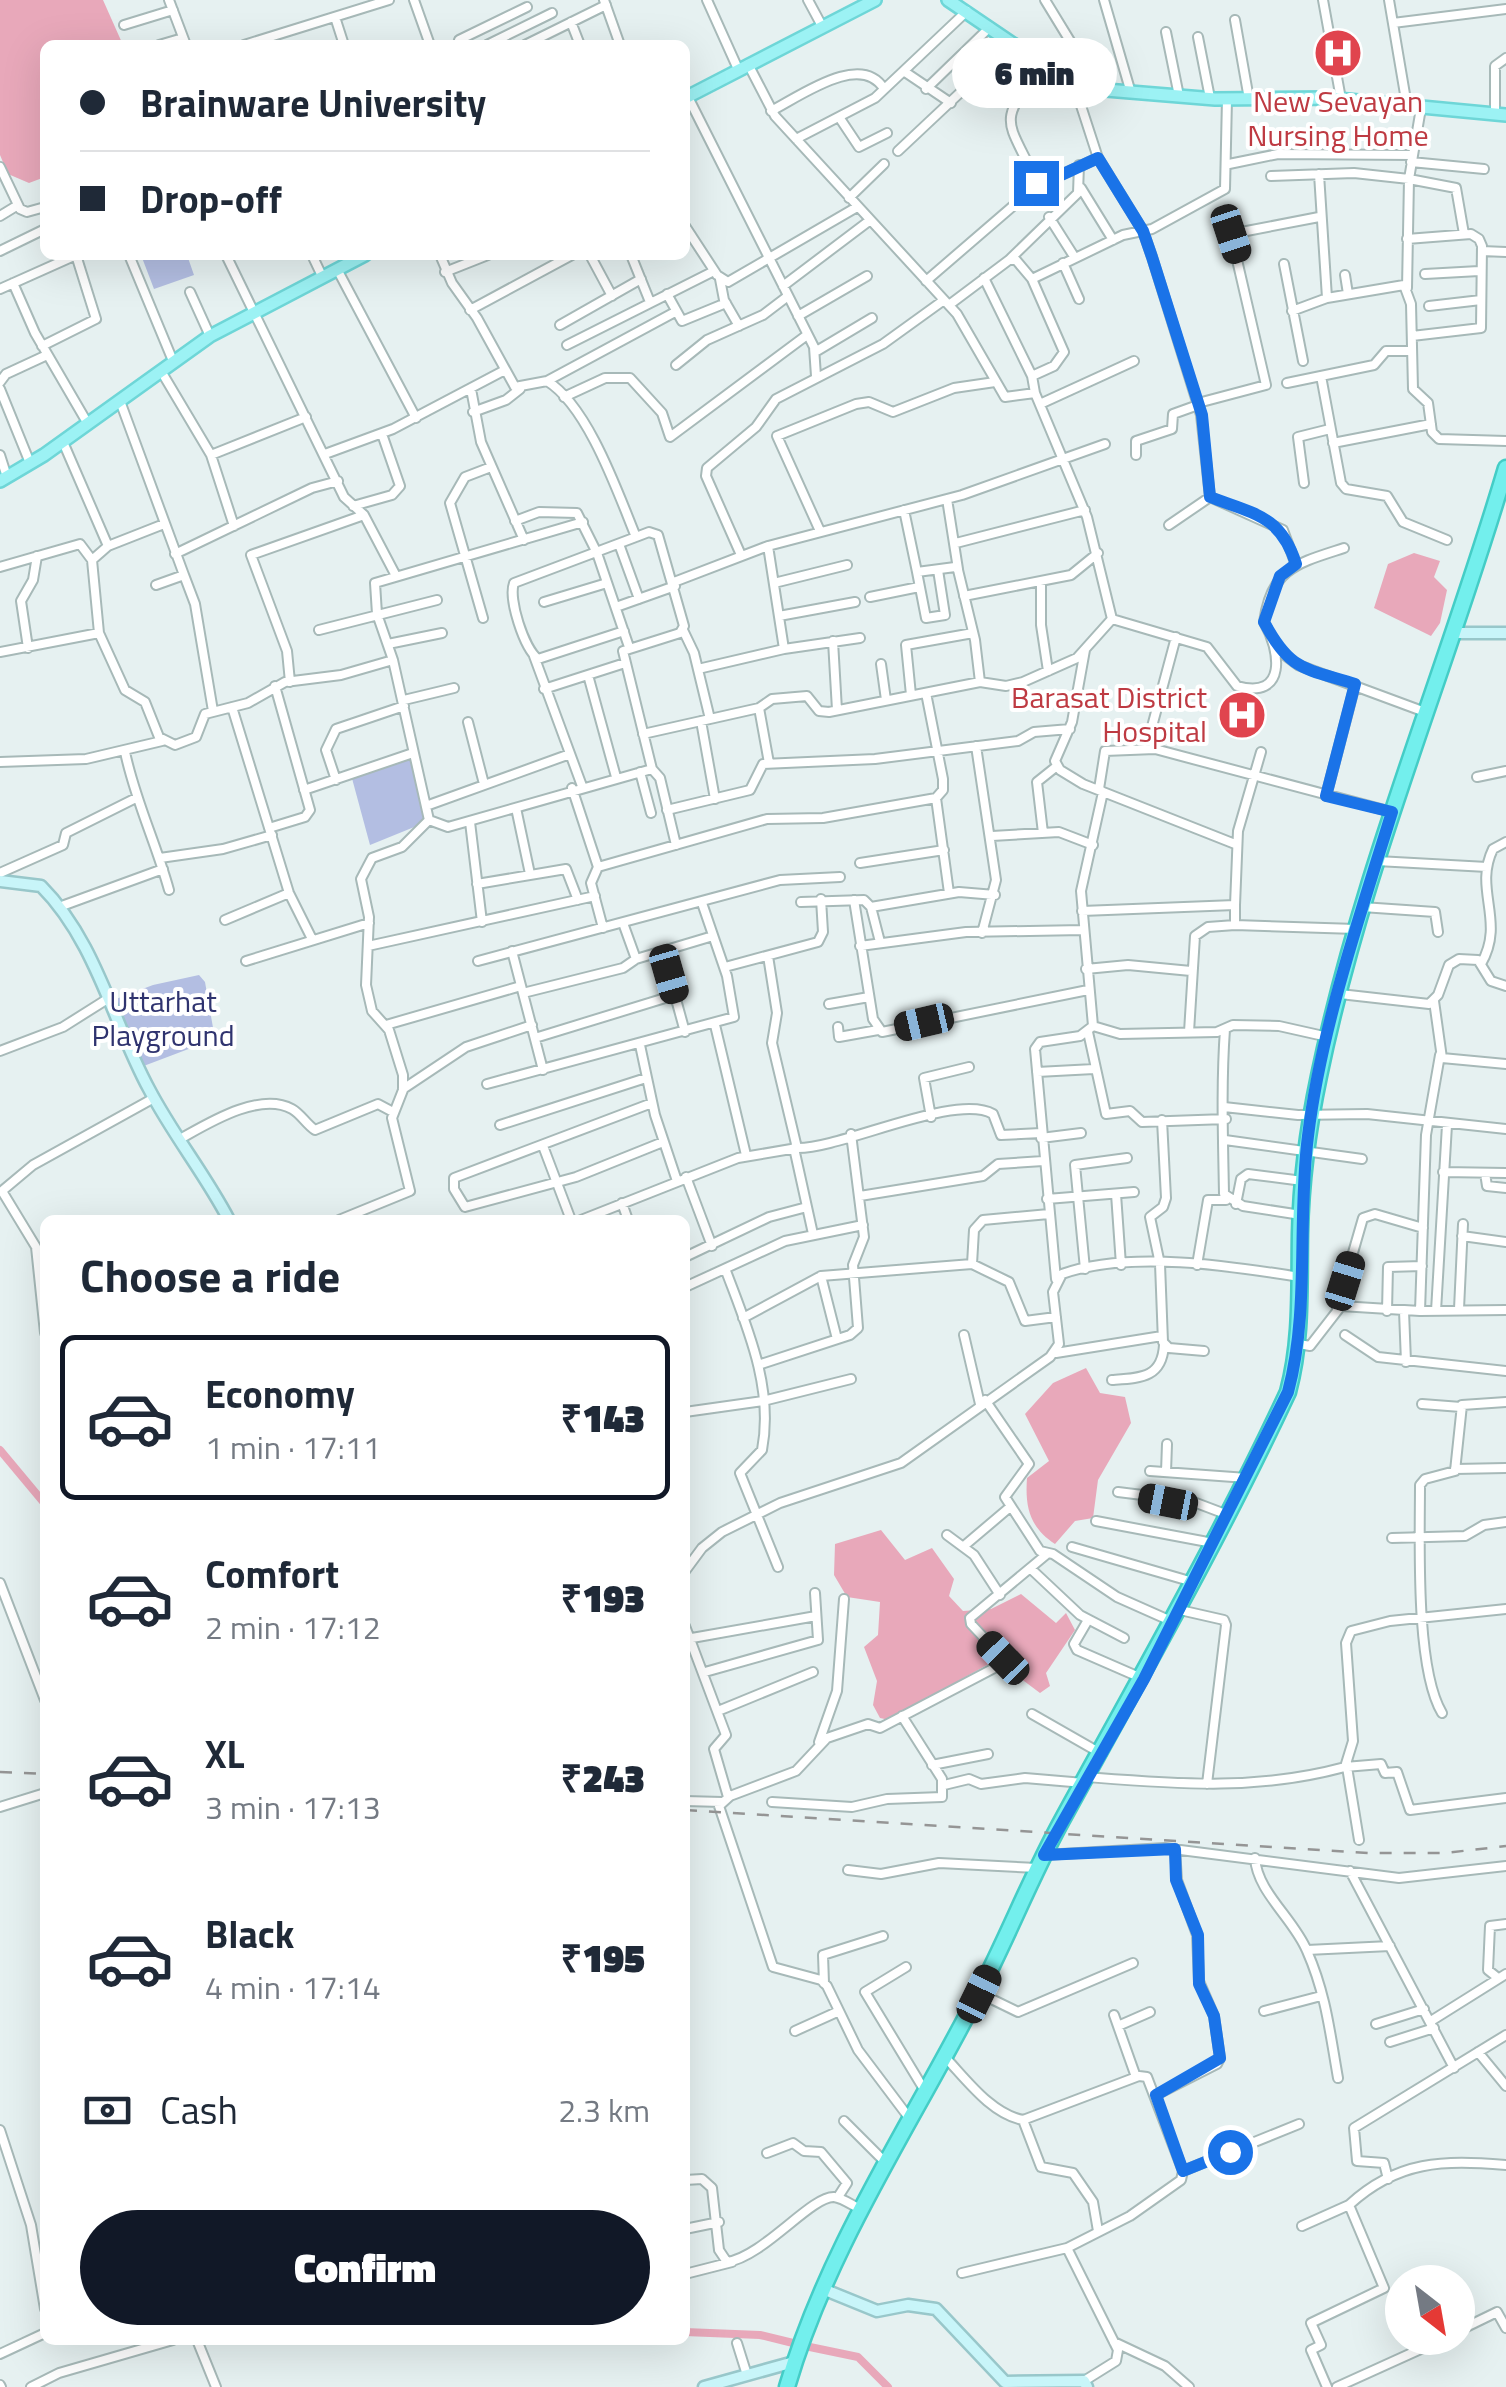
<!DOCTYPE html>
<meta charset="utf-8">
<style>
:root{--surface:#fff;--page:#f6f6f7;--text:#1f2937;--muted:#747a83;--line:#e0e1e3;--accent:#111827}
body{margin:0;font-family:"Titillium Web",sans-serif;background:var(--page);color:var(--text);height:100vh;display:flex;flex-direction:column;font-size:38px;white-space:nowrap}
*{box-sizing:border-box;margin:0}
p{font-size:32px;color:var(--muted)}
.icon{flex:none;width:55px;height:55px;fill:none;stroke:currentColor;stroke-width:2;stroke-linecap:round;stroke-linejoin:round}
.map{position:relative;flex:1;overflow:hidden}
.drawer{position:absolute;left:40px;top:1215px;width:650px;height:1130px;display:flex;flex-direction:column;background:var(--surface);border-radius:15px;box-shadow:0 10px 40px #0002}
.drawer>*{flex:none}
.top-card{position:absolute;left:40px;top:40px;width:650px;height:220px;border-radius:15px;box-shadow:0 10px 40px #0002;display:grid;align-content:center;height:220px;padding:0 40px;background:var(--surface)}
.needle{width:65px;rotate:149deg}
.controls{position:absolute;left:1385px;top:2265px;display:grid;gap:20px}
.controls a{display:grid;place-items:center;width:90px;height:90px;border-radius:50%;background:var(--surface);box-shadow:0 10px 40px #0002;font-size:50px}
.end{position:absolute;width:45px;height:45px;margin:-22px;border:12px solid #1a73e8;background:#fff;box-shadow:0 0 0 5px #fff}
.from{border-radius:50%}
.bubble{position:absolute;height:70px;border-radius:35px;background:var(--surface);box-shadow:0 10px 40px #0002;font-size:32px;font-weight:800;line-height:70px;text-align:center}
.car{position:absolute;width:30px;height:60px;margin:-30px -15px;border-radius:12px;box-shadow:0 0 8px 2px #0007;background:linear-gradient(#222 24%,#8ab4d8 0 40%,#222 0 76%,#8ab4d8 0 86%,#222 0)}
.top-card b{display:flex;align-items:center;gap:35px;height:95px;font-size:38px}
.top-card b+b{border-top:2px solid var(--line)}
.top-card i{width:25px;height:25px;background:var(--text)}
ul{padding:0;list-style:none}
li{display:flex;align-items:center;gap:30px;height:165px;margin:0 20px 15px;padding:0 20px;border:5px solid transparent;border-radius:15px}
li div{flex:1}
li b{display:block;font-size:38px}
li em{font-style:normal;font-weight:800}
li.selected{border-color:var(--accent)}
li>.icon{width:90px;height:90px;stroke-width:1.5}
h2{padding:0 40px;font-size:45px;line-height:120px}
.pay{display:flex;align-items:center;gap:25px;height:110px;padding:0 40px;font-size:38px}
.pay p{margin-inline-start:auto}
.action{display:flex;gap:20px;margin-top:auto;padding:20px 40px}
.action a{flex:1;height:115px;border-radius:60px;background:var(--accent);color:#fff;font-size:40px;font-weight:800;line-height:115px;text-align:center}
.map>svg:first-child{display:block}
.green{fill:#b3bee2}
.water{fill:#e8a8ba}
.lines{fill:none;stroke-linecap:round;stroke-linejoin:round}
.canal{stroke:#e8a8ba;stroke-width:8}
.street-casing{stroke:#a7b9b8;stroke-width:12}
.secondary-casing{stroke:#98c7ca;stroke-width:15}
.primary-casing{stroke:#6ed6d7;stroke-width:16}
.highway-casing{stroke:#44cdc6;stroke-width:19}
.street{stroke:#fff;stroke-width:8}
.secondary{stroke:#c8f5f9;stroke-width:10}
.primary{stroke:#9cf2f4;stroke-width:11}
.highway{stroke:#73efed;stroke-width:14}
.rail{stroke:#959595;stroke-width:2.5;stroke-dasharray:12 12;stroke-linecap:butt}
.route{stroke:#1a73e8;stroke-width:12}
.labels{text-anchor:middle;stroke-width:8;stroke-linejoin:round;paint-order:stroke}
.health-label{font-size:30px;fill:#be3a42;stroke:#fff}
.park-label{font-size:30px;fill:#2f336f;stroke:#fff}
</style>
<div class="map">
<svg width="1506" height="2387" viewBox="0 0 1506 2387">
<rect width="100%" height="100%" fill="#e6f1f1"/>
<!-- green -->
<path class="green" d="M141,255H187L194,275L154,289Z
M410,753L429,821L370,845L350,771Z
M199,975L205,982L215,1039L141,1067L108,1002L153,985Z"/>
<!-- water -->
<path class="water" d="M0,0H103L123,45H45V177L29,183L8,174L0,155Z
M1414,553L1440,561L1434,577L1447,590L1440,623L1431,636L1374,608L1388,564Z
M1086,1368L1100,1393L1125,1397L1131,1423L1098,1480L1093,1518L1075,1521L1055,1544C1029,1527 1025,1506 1027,1478L1049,1461L1025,1414L1053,1383Z
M881,1530L905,1560L932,1548L954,1579L949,1596L963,1611L991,1609L1021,1594L1056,1623L1066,1613L1075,1630L1046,1673L1050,1686L1040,1693L996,1660L958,1681L954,1691L894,1721L880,1718L873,1705L877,1681L864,1647L878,1635L880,1602L847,1597L834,1575L835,1544Z"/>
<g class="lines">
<!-- canal -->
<path class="canal" d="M0,1450L45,1504
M685,2332L760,2335L793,2343
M805,2346L858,2357L888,2387"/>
<!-- street casing -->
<g class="street-casing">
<path id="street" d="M169,0L186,45
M414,0L430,45
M604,0L620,45
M707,0L738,69
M808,0L822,26
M1045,0L1078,54L1088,84
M1104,0L1131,93
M1323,0L1341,99
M1389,0L1407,106
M335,17L344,45
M1235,20L1249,99
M571,22L580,45
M1393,23L1506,9
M124,25L173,10
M1166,32L1179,96
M1198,37L1210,98
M159,45L183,38
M244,45L389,0
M458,45L459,40L527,7
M487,45L552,13
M525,45L606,5
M748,64L775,116L957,314L1005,397L1035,393L1087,517L1112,619L1207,647L1237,686C1288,700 1280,650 1264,622C1271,568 1298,563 1344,548
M905,72L951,103
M1073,81L1098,158L1143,231L1152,257L1201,415L1210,497
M926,89L990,27
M688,97L814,347L816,376
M771,111C799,97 861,51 884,89
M1495,114V66L1506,58
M839,117L859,147L887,133
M796,139L875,98L967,11
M898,151L1013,43
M1411,162L1484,169
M1229,164L1278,154L1413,155
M0,167L20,209L27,212L45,207
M1319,174L1327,298
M1271,176L1354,173L1409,179L1421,108
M1035,187L1098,158
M1081,188L1113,240
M849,198L884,164
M0,216L18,205
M1049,217L1075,258
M685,226L717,275L728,282L857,207
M1407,239L1471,234L1479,239L1482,246L1481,328L1412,336
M0,251L45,229
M1482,251L1506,252
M129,255L173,361
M226,255L344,497L364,515L395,574
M312,255L322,276
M440,255L452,283L477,318L515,387L547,381C588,406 618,493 636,537L514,583C508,599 524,648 538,659L624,631
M590,255L612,296
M631,255L650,302
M1009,260L1078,193L1079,165
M1063,263L1079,299
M1284,264L1303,361
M337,269L416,418
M445,272L488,255
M1425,274L1479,271
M1345,275L1348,294
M984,278L1032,376
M720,279L724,300L739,326
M926,281L1035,187V178C1005,115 998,125 1042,64
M13,283L35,333L88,424
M783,286L869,221
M1407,288L1409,179L1456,188L1464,234
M0,289L76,255L96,319L42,346
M190,292L210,336
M667,294L682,321L726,303
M949,305L1009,260H1016L1032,279
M1429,306L1481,300
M470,310L572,255
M1292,311L1327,298L1404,285L1411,304L1413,389L1428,403L1432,432L1439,439L1506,441
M798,316L867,276
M560,325L641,279
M567,345L714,271
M815,352L872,318
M676,365L707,340L763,315L788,296
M161,371L211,455L234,526
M1321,376L1341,483L1346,489L1387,496L1403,522L1447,540
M547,381L675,312
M0,382L6,374L47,355
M1287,383L1374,365L1386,351H1411
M0,389L30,463
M471,389L481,442L524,540
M1035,393L1032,376L1054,366L1064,352L1032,279L1123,235L1152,229L1225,189L1227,99
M564,397L605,378H630L662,413L670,437L807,335
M120,401L184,575L156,585
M1198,403L1266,385L1231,234L1319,217
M1040,404L1134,361
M473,412L506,400L520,389
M63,442L108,546
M1333,443L1431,424
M325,454L393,429L505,370
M0,455L7,477
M211,455L306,417
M1136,455V441L1172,429L1173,414L1198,405
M1304,483L1298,437L1330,429
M947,499L958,569
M353,506L392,495L400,486L382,434
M904,510L917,572L955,567L958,570L975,640L980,682
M515,521L539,512L577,513L597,553L629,647
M1169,525L1210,497L1283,530L1296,565
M820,531L777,436L856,404L869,402L893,412L954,388L995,382
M636,537L649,532L658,535L684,626L680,633L623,651L652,769
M956,543L1085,510
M619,544L639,599
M768,546L784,649
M175,554L312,488L338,481
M741,555L706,476L707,468L756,427L776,399L883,344L944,300
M0,567L80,544L92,560
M917,572L926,618L945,615L938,570
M184,575L195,604L213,711
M674,582L768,546L962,495L1105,444
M774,583L847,565
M1041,583V625L1048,671
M964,596L1071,575L1098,553
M870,597L919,587
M544,602L607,583
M616,607L675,586
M779,616L855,602
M483,618L450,503L465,477L491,467
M319,630L437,600
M683,630L694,653L710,719
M99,633L92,560L108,546L164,524
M1176,637L1150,734L1155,749L1392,812
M833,641L837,710
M388,644L442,633
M28,648L21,601L33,580L37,556
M1085,650L1072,722L1055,761L1060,770L1083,784L1235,844
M1278,650L1298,665L1425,712
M0,652L99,633L125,690L145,702L159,737L175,745L196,737L205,714L248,703L285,682L341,675L393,660L429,820L402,847L372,858L361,879L369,917L366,985L372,1011L389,1030L403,1075V1090L392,1118L410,1191L339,1220
M534,656L582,786
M393,660L377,614L375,583L583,522
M881,664L886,700
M698,669L784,649L860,638
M588,675L616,777
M290,682L287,651L251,555L364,515
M544,689L625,663
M911,695L906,645L973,633
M404,700L454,688
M232,707L289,893L311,937
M701,721L715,799
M468,722L484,784
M643,734L759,708
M976,746L996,880L982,933
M125,752C135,800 156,843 169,890
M0,762L86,759L162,741
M769,763L759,708L772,699L807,696L819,711L829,712L980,682L1006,686L1023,682L1077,658L1112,619
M640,772L651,813
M1477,777L1506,771
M336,780L326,750L336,729L404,706
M572,788L598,867
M304,790L413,753
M1326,796L1355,685
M936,798L949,893
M426,806L570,754
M516,808L530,874
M667,810L750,790L763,764L875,759L1018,741L1034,732L1070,729
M429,820L448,827L652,769L660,778L676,845
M470,822L482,922
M269,828L305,817L310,810L275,686
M1043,833L1037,782L1057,766
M992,836L1059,832L1093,845
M160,858L223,849L272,835
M1377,861L1487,867
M860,863L944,850
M0,873L63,845L66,833L136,798
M477,884L566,869L578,900
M854,900L873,1019L882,1032L1088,990
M801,902L864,900L871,907L880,942
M1235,905L1238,831L1261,752
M59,907L163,869
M871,907L959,892L995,895
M1362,907L1435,912L1438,932
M1082,911L1235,905V925L1356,929
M225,920L289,893
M623,923L636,959L713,936
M603,928L591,883L598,867L767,819L823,818L936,798L943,790V779L926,693
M368,946L595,896
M860,946L966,932L1083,930
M512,951L543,1070
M663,952L685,1032
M768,956L777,1013L772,1043L797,1148C841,1149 956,1092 993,1114L1001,1135L1041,1133
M246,961L369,923
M478,961L780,880L840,877
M1481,964C1506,921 1473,890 1493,849L1506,842
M725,967L818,942L823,932L821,899
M1086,969L1128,965L1191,971
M523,993L623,968L636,959
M1340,994L1429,1004L1438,995L1449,965L1459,959L1478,960L1491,981L1506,986
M1434,1001L1442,1058L1506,1064
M829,1004L869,997
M386,1025L521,986
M715,1025L746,1155
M1093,1026L1120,1034L1217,1032L1233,1025L1279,1026L1328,1037
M838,1027L839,1037L878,1030
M1225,1029C1221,1085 1223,1138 1224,1194L1243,1206L1301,1215
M1088,1032L1106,1114L1130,1111L1142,1122L1226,1119
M1189,1032L1195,936L1208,927L1235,925
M535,1038L675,995
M640,1045L655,1115L677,1181
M0,1051L63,1027L109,998
M1037,1072L1094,1069
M487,1084L734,1017L727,976L702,903
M403,1089L466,1047L532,1025
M652,1103L454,1178V1189L465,1207L576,1177L663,1142
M1224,1107L1298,1115L1367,1114L1506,1129
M931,1117L924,1078L969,1067
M1162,1120L1166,1198L1163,1207L1150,1217L1160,1264L1163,1342L1169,1348L1204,1351
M500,1125L646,1078
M1041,1138L1081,1133
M180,1139C207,1124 259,1091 292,1109C301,1114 306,1124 315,1130L378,1104L393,1112
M1225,1140L1362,1159
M543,1146L571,1220
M794,1148L813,1234
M1443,1172L1506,1173
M1485,1173L1487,1186L1506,1188
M686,1177L712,1246
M1116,1194L1121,1265
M860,1196L983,1176L998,1164L1043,1161
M1047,1199L1134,1192
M622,1203L628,1220
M1236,1204L1241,1179L1248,1174L1303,1181
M1049,1214L983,1220L974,1230L972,1264L1009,1282L1025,1321L1056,1317
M581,1220L738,1158L797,1148
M1462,1236L1506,1242
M685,1257L769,1217L807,1207
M1197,1265L1208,1200H1226
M1085,1269L1075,1165L1127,1158
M726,1271C747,1327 774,1388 762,1450L740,1473L778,1567
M821,1276L837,1339
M1056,1279L1035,1049L1040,1042L1080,1036L1093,1026L1081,891L1103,792L1099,789L1105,751L1155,749
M685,1287L785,1241L863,1225
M1337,1308L1363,1218L1375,1214L1423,1228
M1459,1309L1463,1224
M1387,1311L1388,1267L1422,1266
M1404,1311L1406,1362
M1420,1311L1426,1135L1440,1055
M1436,1311L1447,1125
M743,1318L821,1276L972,1264
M45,1333L36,1247L2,1191L33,1165L154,1098
M964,1335L980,1404
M1345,1335L1378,1357L1506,1371
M1299,1344L1310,1346L1341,1306L1420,1311L1506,1310
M1056,1353L1162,1336
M758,1365L850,1335L858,1328L853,1265L864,1237L851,1134
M1112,1380C1141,1378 1162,1378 1164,1345
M985,1400L1029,1464L1005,1497L1040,1551L1053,1554L1117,1597L1171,1621
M1422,1404L1461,1407
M685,1412L763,1401L851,1379
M1455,1469L1506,1468
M1150,1471L1247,1478
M1166,1472L1167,1444
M1118,1492L1191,1501L1228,1515
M1096,1521L1213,1543
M947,1535L974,1555L1000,1595
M1392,1538L1465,1536L1484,1525L1506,1522
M964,1546L1010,1507
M1072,1547L1193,1582
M1030,1568L1080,1615L1124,1638
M685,1571L702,1548L722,1532L780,1503L901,1463L1050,1357L1059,1344L1053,1292L1062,1274C1129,1250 1231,1266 1300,1277
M0,1583L45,1700
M1180,1610L1224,1620L1226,1625L1207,1784
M1088,1620L1074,1644L1077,1650L1139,1677
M685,1626L726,1735L714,1749L728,1797
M692,1638L816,1616
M705,1672L818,1640L815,1593
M718,1711L813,1672
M1442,1713C1415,1668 1420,1540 1420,1485L1425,1479L1455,1471L1462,1405L1506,1402
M1032,1714L1102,1754
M819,1742L837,1691L844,1599
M932,1765L988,1754
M1345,1767L1381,1764L1385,1773L1397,1772L1410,1810L1506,1798
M1347,1767L1359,1840
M1087,1777C1178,1784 1256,1791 1345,1767L1353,1741L1346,1643L1351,1631L1390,1621L1506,1609
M944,1785L969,1779L981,1784L1025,1778L1084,1783
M685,1801L722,1802
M772,1802L852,1807L887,1799L942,1797V1779L902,1716
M0,1807L45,1793
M1044,1855L1165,1848L1399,1878L1506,1866
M1255,1858C1257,1892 1294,1919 1307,1951C1326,1994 1330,2033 1338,2078
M848,1870L881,1874L939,1863L1037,1868
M1350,1871L1454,2068
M1307,1950L1390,1946
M906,1967L865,1992L925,2091
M1498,1978L1488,1970L1490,1926L1506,1924
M824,1983L823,1955L883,1936
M979,1993L1018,2012L1133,1963
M1264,2011L1321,1996
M1114,2015L1136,2077
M1431,2021L1506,1974
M1376,2024L1424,2009
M1118,2026L1150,2012
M795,2031L837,2012
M1390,2042L1434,2028
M1478,2052L1506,2086
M944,2056C966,2079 991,2114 1023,2120L1139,2076L1147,2077L1183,2171L1181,2180L1130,2216L1067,2248L1118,2350L1116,2361L1084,2381
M1156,2095L1217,2064L1220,2058L1214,2016L1199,1981L1197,1935L1177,1880L1175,1849
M910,2119L858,2050L827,1986L821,1980L773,1967L719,1806L730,1796L796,1771L827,1738L868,1724L880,1728L1002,1664L1003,1658L971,1624L970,1618L1047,1554
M1023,2120L1041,2167L1073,2173L1093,2202L1098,2231
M844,2121L886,2163
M0,2130L31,2225L45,2309
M767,2153L793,2143L804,2151L821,2152L847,2183L838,2197
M1183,2171L1299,2124
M1388,2179L1384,2163L1357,2161L1354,2128L1506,2035
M685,2180L702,2179L712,2188L719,2250L727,2262C763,2257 811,2196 834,2197C843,2198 853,2206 862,2210
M1302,2226L1349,2205
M685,2229L719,2222
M962,2273L1067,2248
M685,2274L732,2262
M1458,2331L1497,2312L1506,2328
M197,2340L216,2387
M1114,2342L1165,2366L1189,2387
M737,2343L747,2375
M0,2354L45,2333
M0,2385L1,2387
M31,2387L59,2373L173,2340
M1327,2387L1311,2350L1321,2345L1311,2323L1384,2288L1349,2205C1398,2160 1443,2160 1506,2165
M1337,2387L1445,2338"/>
</g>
<!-- secondary casing -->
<g class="secondary-casing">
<path id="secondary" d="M1456,633H1506
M0,881L41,886C96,941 113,1023 149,1089C173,1135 205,1174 229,1220
M823,2289L877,2311L908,2305L936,2309L1005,2382L1084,2381L1087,2387
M704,2387L794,2362"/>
</g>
<!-- primary casing -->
<g class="primary-casing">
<path id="primary" d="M948,0L1056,73L1106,90L1215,99L1327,98L1506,115
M685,98L875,0
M0,481L44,455L210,336L365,255"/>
</g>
<!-- highway casing -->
<g class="highway-casing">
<path id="highway" d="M787,2387C828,2246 913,2122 979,1992C1008,1936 1031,1877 1061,1822C1139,1679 1219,1540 1288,1392C1302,1340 1299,1288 1300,1234C1301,1181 1308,1128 1319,1076C1362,868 1446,672 1506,468"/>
</g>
<!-- street -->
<use href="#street" class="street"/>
<!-- secondary -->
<use href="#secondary" class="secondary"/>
<!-- primary -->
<use href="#primary" class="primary"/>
<!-- highway -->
<use href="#highway" class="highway"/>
<!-- rail -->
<path class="rail" d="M0,1772L45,1774
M685,1810L1368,1853H1445L1506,1846"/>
</g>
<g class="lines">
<!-- route -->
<path class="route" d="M1036,183L1035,187L1098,158L1143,231L1152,257L1202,415L1210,497C1255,514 1281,516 1296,564L1280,576L1264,622C1290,671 1304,668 1355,684L1326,796L1392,812C1360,916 1321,1028 1308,1136C1297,1220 1310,1310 1288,1392L1144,1679L1044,1855L1175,1849L1176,1880L1198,1935L1199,1984L1214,2016L1220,2058L1156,2095L1183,2171L1230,2152"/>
</g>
<!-- icons -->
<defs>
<g id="hospital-disc" transform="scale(2.5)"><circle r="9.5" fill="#e0444e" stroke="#fff"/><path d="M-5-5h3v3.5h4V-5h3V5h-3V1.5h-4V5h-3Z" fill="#fff"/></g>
</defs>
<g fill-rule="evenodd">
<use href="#hospital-disc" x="1338" y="53"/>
<use href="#hospital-disc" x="1242" y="715"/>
</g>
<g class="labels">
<!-- health labels -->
<g class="health-label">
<text x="1338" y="112">New Sevayan<tspan x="1338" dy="34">Nursing Home</tspan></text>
<text x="1207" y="708" text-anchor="end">Barasat District<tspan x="1207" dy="34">Hospital</tspan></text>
</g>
<!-- park labels -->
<g class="park-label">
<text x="163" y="1012">Uttarhat<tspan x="163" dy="34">Playground</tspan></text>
</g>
</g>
</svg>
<div class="controls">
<a><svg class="needle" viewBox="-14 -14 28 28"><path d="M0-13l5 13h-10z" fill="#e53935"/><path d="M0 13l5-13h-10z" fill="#747a83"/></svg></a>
</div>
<i class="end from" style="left:1230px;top:2152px"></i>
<i class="end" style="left:1036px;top:183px"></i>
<div class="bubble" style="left:952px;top:38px;width:165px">6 min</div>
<i class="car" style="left:1231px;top:234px;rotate:162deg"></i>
<i class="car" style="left:669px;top:974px;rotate:164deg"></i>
<i class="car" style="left:924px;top:1022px;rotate:257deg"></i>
<i class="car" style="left:1345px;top:1281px;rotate:17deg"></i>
<i class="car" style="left:1168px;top:1502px;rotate:281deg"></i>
<i class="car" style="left:1003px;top:1658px;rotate:316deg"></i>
<i class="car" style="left:979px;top:1994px;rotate:26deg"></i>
<div class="top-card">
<b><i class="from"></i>Brainware University</b>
<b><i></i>Drop-off</b>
</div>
<section class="drawer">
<h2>Choose a ride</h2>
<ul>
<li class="selected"><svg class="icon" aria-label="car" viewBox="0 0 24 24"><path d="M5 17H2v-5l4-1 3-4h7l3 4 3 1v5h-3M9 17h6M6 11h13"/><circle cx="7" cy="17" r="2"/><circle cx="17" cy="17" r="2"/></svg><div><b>Economy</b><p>1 min · 17:11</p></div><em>₹143</em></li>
<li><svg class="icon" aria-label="car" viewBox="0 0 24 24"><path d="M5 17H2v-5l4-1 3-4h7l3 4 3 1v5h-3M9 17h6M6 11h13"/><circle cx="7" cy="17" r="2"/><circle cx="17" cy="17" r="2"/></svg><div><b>Comfort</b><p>2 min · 17:12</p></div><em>₹193</em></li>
<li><svg class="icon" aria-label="car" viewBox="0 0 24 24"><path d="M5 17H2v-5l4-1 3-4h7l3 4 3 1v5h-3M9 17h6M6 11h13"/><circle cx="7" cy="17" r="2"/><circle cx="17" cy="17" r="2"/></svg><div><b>XL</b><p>3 min · 17:13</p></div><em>₹243</em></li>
<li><svg class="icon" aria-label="car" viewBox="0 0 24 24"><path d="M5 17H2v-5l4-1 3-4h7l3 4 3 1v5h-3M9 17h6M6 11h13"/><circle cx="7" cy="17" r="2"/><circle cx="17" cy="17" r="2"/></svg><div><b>Black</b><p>4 min · 17:14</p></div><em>₹195</em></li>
</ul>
<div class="pay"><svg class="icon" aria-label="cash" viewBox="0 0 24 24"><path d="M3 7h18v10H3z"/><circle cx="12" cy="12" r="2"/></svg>Cash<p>2.3 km</p></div>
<div class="action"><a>Confirm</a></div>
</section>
</div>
